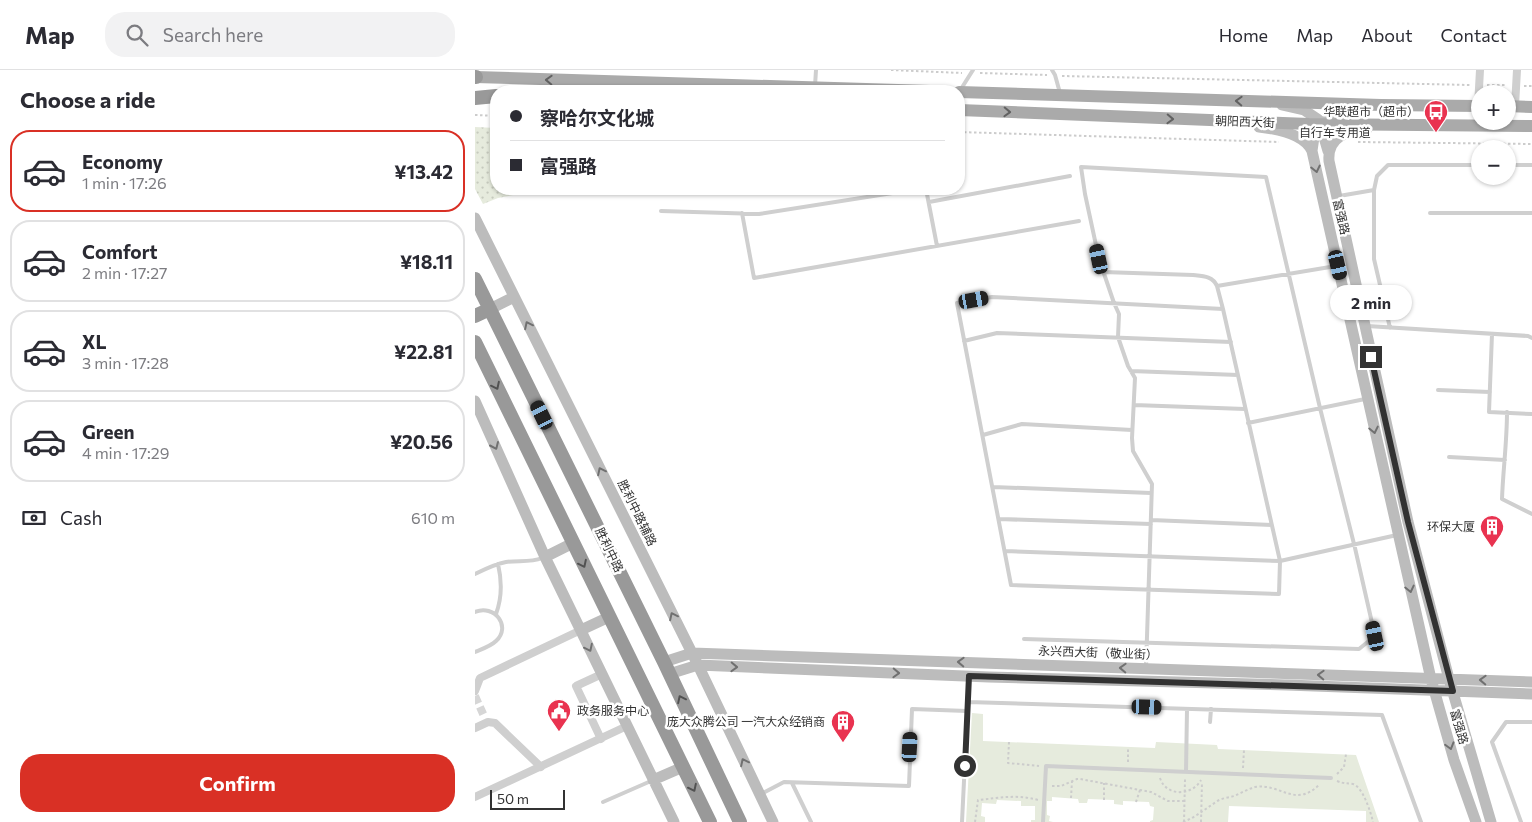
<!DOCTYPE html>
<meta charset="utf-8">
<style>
:root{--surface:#fff;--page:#f2f2f3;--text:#2b2b33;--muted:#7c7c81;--line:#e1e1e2;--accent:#d93025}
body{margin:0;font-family:Commissioner,"Noto Sans SC",sans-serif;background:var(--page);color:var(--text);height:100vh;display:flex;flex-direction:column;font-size:19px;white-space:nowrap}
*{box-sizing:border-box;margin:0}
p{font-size:16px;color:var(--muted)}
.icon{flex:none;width:28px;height:28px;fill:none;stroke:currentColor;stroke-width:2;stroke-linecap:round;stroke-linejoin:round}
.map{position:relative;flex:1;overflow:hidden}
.sheet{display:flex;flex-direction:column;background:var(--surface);width:475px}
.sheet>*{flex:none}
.hud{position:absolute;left:15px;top:15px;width:475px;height:110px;border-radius:20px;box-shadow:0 1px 4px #0004;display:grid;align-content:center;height:110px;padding:0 20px;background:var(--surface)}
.controls{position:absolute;left:996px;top:15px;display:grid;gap:10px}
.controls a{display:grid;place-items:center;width:45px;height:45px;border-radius:50%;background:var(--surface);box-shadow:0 1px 4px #0004;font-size:25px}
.scale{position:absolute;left:15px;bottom:12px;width:75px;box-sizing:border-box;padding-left:5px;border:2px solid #323232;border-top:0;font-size:14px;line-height:18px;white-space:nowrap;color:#323232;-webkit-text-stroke:4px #fff;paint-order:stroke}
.end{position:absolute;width:22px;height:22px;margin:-11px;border:6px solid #323232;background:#fff;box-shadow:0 0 0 2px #fff}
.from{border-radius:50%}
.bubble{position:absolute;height:35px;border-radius:18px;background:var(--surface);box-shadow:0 1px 4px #0004;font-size:16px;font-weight:700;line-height:35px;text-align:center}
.car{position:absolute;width:15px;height:30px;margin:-15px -8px;border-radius:6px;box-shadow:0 0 4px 1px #0007;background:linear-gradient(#222 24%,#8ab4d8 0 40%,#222 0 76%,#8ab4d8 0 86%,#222 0)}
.hud b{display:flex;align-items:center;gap:18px;height:48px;font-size:19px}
.hud b+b{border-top:1px solid var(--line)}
.hud i{width:12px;height:12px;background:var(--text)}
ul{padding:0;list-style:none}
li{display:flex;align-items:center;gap:15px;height:82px;margin:0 10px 8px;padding:0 10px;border:2px solid var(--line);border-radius:20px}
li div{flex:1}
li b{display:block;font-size:19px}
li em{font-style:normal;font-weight:700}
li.current{border-color:var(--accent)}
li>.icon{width:45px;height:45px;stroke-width:1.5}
h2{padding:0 20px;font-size:22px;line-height:60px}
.pay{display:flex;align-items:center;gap:12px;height:55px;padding:0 20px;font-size:19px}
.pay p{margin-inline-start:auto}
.button{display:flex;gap:10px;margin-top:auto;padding:10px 20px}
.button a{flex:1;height:58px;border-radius:20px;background:var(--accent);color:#fff;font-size:20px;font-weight:700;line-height:58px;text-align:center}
header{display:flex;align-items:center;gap:30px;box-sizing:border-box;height:70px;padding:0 25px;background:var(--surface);border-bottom:1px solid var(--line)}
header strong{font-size:24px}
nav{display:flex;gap:28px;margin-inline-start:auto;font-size:18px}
.search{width:350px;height:45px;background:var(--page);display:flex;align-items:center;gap:12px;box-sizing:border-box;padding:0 18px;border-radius:20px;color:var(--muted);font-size:19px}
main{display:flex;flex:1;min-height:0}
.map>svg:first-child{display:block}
.green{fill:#e6ebdd}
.park{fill:url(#park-dots)}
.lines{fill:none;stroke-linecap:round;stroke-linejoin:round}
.street-tunnel{stroke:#d6d6d6;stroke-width:8;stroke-dasharray:8 4;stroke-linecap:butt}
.path{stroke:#ccc;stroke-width:2;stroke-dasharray:2.5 2.5;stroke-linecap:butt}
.lane{stroke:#cfcfcf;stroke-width:4}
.street{stroke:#cfcfcf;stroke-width:8}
.secondary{stroke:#bcbcbc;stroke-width:11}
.primary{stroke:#aaa;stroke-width:12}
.highway{stroke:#999;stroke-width:14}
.oneway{stroke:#626262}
.oneway2{stroke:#707070}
.oneway3{stroke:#515151}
.route{stroke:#323232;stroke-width:6}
.labels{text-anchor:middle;stroke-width:5;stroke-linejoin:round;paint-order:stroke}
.poi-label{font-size:12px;fill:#323232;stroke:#fff;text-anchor:end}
.street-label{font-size:12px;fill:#323232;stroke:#fff}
</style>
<header>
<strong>Map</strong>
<div class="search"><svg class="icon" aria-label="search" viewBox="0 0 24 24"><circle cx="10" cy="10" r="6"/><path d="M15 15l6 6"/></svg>Search here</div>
<nav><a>Home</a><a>Map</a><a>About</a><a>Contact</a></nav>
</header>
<main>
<section class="sheet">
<h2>Choose a ride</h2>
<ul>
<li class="current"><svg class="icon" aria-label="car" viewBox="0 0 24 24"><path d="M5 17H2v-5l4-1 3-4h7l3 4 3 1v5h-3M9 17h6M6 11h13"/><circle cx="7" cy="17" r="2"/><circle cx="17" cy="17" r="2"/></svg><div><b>Economy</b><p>1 min · 17:26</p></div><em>¥13.42</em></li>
<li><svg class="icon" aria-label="car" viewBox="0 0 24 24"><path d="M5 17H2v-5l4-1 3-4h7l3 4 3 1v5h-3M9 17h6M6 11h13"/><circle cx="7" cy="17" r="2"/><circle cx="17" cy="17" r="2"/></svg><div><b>Comfort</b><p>2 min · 17:27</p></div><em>¥18.11</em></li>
<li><svg class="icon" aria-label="car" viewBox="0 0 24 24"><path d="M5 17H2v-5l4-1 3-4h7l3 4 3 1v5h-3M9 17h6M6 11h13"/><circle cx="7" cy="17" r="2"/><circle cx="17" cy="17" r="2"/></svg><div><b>XL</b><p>3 min · 17:28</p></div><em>¥22.81</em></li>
<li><svg class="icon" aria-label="car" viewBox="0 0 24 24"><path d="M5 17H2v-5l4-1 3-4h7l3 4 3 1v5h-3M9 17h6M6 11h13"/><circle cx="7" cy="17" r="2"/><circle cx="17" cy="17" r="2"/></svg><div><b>Green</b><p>4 min · 17:29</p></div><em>¥20.56</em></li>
</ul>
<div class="pay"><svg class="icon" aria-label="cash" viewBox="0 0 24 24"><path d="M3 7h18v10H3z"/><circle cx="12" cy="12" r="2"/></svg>Cash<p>610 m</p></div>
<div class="button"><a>Confirm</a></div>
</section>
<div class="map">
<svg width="1057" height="752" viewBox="0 0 1057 752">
<defs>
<pattern id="park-dots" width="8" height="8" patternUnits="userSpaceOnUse" patternTransform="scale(1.25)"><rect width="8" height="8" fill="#e6ebdd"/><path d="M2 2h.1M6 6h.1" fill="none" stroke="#c6cabe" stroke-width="1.8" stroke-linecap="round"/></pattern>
</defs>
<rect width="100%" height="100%" fill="#fff"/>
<!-- green -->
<path class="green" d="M497,643L508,644V671L680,678L681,672L742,675L743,679L881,685L904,752H891V741L754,736L753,752H675V751L678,750L679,737L675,736L674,732L648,731V735L639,734V730L613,729L612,733H604L603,729L577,727V731H572V745L575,746L574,751L578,752H556V750H560V736H546V731L522,730L521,734L507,733L506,746L510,747V752H491Z"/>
<!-- park -->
<path class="park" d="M0,57L21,58V119H69L23,128L8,134L0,119Z"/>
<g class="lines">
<!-- street-tunnel -->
<path class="street-tunnel" d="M0,626L9,646"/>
<!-- path -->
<path class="path" d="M416,0L487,3
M505,3L572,5
M587,6L995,15
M1012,15H1032
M1049,16H1057
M0,45L21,46
M484,62L804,72
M883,72L1057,74
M534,672L533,693L564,696
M653,692V677
M768,698L769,680
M862,704L869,697L871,684
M685,708C691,727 717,726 726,710
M862,711C869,714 872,713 878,714C888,717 896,743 898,752
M577,716H586L602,709H605L676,722L693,731H710
M596,728L597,711
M629,730V713
M661,732L665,720
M500,752L503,730C524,728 541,724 563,730
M708,752C721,747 730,739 741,732C746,728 753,728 759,726C766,723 773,719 780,717C806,713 820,739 845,714
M709,752L710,709
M726,752L727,712"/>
<!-- lane -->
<path class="lane" d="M577,0L580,5L585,23
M340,16L341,0
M486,19L498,0
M1032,95H1057
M451,119L462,176
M864,126L899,120
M454,132L595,106
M186,141L284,144L443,119
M267,143L279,208L604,151
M955,143H1057
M628,202L718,205C728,206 738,206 742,216
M517,227L748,239L805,491L804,524L536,515L482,233Z
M748,239L742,216L861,196
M892,256L1053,266L1057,268
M915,258L899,189V120L902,106L913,95H1005
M1017,264L1014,342L1057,344
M489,271L522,263L756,272
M656,301L763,305
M963,320L1015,322
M659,335L770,339
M1032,342C1032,372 1028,400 1027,429L1057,444
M773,353L890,329
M508,365L547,354L657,360
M974,387L1030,390
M518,417L676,423
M524,449L676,454
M676,450L797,455
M530,481L805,491L922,465
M0,504C10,499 20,494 31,492C43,490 55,493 67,488
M0,542C19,534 37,556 21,571C16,576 7,579 0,582
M21,544C27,528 27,511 23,494
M549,569L884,579L900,566L880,478L845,338L791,107L606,97L610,124L624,189L639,233L644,244L643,267L653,296L660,308L657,368L658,381L677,414L671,597
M493,632L907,645L946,752
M735,652L736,639
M711,702L712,639
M317,713L336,752
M286,724L309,712L434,716L437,639L492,641
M128,732L176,711
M487,752L494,608
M568,752L571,696L856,708
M1046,752L1017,672L1031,652H1057"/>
<!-- street -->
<path class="street" d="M1003,36L1005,0
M1040,36L1042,0
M0,621L5,608L106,560
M0,658L13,652L20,653L66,697
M126,669L101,616L127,604
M0,727L152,656"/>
<!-- secondary -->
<path class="secondary" d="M807,35L829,40L844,50L853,81
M784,57C802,59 829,64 837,81L956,609L979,690L1001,752
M892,59C872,61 852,67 854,91L933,452L974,609L1016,752
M837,81C839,50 857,42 885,37
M0,148L223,595L298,752
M15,239L39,227
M0,331L70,487L199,752
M70,487L98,473
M106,560L134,547
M189,592L217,583L1057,612
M194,604L223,595L514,607L812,615L1057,624
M178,710L208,697"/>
<!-- primary -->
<path class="primary" d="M0,7L455,21
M484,22L906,35L1005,36
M1032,36L1057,37
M484,40L834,54L1057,56"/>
<!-- highway -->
<path class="highway" d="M0,7H1
M0,28L21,26
M0,209L189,592L265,752
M0,246L15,239
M0,272L235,752"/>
</g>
<!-- one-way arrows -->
<defs><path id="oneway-chevron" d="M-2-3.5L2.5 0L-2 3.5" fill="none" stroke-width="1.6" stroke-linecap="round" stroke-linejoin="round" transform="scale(1.25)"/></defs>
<g class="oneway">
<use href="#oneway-chevron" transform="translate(74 10) rotate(-178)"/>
<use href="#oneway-chevron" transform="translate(764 31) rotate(-178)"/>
<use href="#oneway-chevron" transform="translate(532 42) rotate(2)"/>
<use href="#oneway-chevron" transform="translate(695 49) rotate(2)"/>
</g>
<g class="oneway2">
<use href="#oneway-chevron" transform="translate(841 99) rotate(77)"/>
<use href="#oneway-chevron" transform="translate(53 255) rotate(-116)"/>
<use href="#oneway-chevron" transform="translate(899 360) rotate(78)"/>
<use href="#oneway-chevron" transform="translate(20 376) rotate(66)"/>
<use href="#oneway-chevron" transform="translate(126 401) rotate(-116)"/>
<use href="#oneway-chevron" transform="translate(935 519) rotate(77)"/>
<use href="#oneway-chevron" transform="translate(198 546) rotate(-116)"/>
<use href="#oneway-chevron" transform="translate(114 578) rotate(64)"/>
<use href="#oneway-chevron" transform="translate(486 592) rotate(-178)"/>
<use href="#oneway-chevron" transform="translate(259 597) rotate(2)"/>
<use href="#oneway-chevron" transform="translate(648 598) rotate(-178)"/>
<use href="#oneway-chevron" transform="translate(421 603) rotate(2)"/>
<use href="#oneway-chevron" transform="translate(846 605) rotate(-178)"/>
<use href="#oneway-chevron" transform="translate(1008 610) rotate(-178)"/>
<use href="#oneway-chevron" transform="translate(975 676) rotate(74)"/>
<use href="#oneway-chevron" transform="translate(269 692) rotate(-116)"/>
</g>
<g class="oneway3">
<use href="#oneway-chevron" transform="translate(21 316) rotate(64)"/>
<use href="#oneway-chevron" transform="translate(108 494) rotate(64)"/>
<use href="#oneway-chevron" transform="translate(206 629) rotate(-116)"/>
<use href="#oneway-chevron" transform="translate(218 718) rotate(64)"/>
</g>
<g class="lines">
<!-- route -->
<path class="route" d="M490,696L494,606L978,621L933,452L896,287"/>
</g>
<!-- icons -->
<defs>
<g id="bus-pin" transform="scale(1.25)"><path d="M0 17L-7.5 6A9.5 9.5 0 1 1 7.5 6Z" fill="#e93350" stroke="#fff"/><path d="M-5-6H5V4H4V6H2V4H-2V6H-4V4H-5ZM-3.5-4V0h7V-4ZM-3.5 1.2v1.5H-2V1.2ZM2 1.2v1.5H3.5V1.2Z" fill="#fff"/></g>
<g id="building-pin" transform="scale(1.25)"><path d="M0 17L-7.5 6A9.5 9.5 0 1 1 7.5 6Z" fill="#e93350" stroke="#fff"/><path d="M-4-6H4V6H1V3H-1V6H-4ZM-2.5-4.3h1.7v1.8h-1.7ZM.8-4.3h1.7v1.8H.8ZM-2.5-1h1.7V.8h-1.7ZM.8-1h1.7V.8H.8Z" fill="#fff"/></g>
<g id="civic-pin" transform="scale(1.25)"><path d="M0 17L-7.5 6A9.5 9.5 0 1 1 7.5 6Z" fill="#e93350" stroke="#fff"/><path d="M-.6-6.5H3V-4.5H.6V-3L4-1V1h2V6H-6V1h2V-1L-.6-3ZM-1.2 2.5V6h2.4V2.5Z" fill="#fff"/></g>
</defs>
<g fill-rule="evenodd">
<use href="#bus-pin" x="961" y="42"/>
<use href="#building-pin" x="1017" y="457"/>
<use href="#civic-pin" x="84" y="641"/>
<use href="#building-pin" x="368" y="652"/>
</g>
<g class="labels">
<!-- poi labels -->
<g class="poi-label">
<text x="944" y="46">华联超市（超市）</text>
<text x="1000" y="461">环保大厦</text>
<text x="102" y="645" text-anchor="start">政务服务中心</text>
<text x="350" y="656">庞大众腾公司 一汽大众经销商</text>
</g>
<!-- street labels -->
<g class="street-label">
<text transform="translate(770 52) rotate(2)" y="4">朝阳西大街</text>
<text x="860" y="67">自行车专用道</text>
<text transform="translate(866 147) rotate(77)" y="4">富强路</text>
<text transform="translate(162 443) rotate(64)" y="4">胜利中路辅路</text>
<text transform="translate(134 480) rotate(64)" y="4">胜利中路</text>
<text transform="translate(623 583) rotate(2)" y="4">永兴西大街（敬业街）</text>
<text transform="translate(984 657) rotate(74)" y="4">富强路</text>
</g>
</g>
</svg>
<div class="controls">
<a>+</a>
<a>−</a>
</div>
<div class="scale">50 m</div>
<i class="end from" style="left:490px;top:696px"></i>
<i class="end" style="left:896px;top:287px"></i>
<div class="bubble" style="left:855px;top:215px;width:82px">2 min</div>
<i class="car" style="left:624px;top:189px;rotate:348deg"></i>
<i class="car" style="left:863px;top:195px;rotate:167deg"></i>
<i class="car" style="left:499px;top:230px;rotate:80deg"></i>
<i class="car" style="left:67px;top:345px;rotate:334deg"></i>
<i class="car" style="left:900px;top:566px;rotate:348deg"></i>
<i class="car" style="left:672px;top:637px;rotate:92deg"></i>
<i class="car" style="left:435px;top:677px;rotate:3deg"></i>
<div class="hud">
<b><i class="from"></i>察哈尔文化城</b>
<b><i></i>富强路</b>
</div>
</div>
</main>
